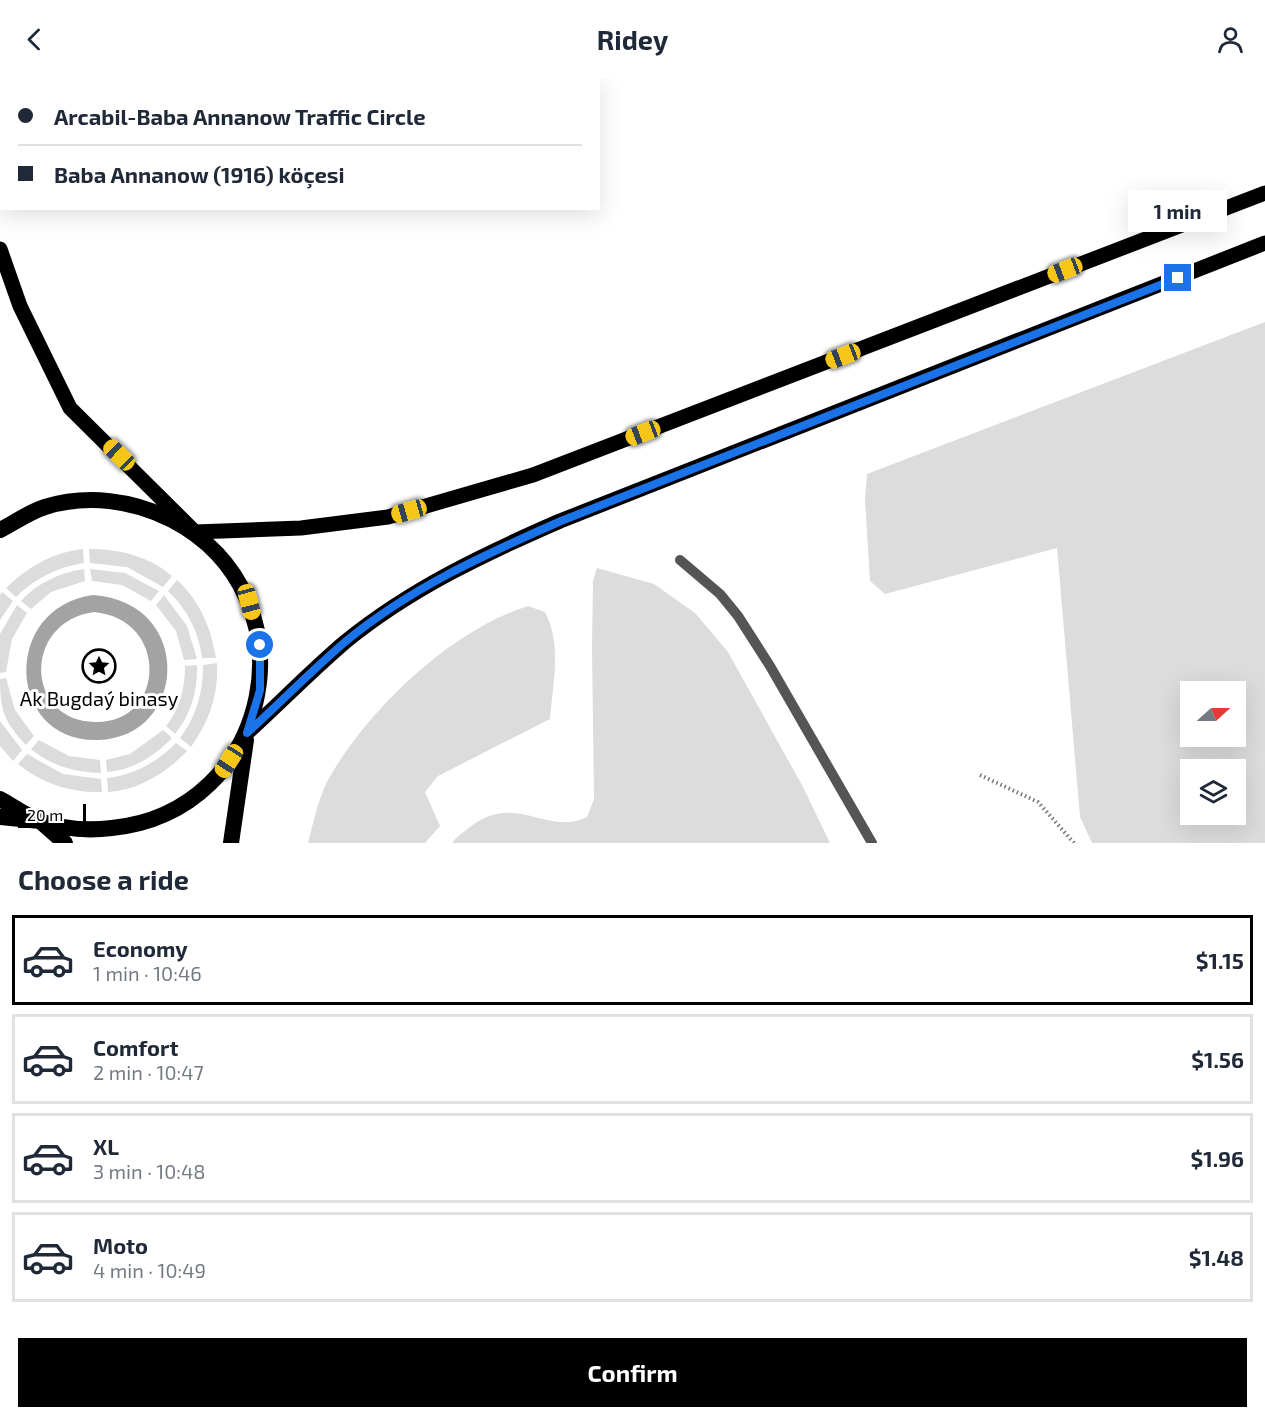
<!DOCTYPE html>
<meta charset="utf-8">
<style>
:root{--surface:#fff;--page:#f2f2f3;--text:#1f2937;--muted:#747a83;--line:#e0e1e3;--accent:#000}
body{margin:0;font-family:"Exo 2",sans-serif;background:var(--page);color:var(--text);height:100vh;display:flex;flex-direction:column;font-size:22px;white-space:nowrap}
*{box-sizing:border-box;margin:0}
p{font-size:20px;color:var(--muted)}
.icon{flex:none;width:33px;height:33px;fill:none;stroke:currentColor;stroke-width:2;stroke-linecap:round;stroke-linejoin:round}
.map{position:relative;height:765px;overflow:hidden}
.panel{display:flex;flex-direction:column;background:var(--surface);flex:1}
.panel>*{flex:none}
.banner{position:absolute;left:0px;top:0px;width:600px;height:132px;box-shadow:0 6px 24px #0002;display:grid;align-content:center;height:132px;padding:0 18px;background:var(--surface)}
.needle{width:39px;rotate:69deg}
.tools{position:absolute;left:1180px;top:603px;display:grid;gap:12px}
.tools a{display:grid;place-items:center;width:66px;height:66px;border-radius:0px;background:var(--surface);box-shadow:0 6px 24px #0002;font-size:30px}
.scale{position:absolute;left:18px;bottom:15px;width:68px;box-sizing:border-box;padding-left:6px;border:3px solid #000;border-top:0;font-size:16px;line-height:21px;white-space:nowrap;color:#000;-webkit-text-stroke:4px #fff;paint-order:stroke}
.end{position:absolute;width:27px;height:27px;margin:-14px;border:8px solid #1a73e8;background:#fff;box-shadow:0 0 0 3px #fff}
.from{border-radius:50%}
.bubble{position:absolute;height:42px;border-radius:0px;background:var(--surface);box-shadow:0 6px 24px #0002;font-size:20px;font-weight:700;line-height:42px;text-align:center}
.car{position:absolute;width:18px;height:36px;margin:-18px -9px;border-radius:8px;box-shadow:0 0 4px 2px #0007;background:linear-gradient(#f5c518 24%,#345 0 40%,#f5c518 0 76%,#345 0 86%,#f5c518 0)}
.banner b{display:flex;align-items:center;gap:21px;height:57px;font-size:22px}
.banner b+b{border-top:2px solid var(--line)}
.banner i{width:15px;height:15px;background:var(--text)}
ul{padding:0;list-style:none}
li{display:flex;align-items:center;gap:18px;height:90px;margin:0 12px 9px;padding:0 6px;border:3px solid var(--line);border-radius:0px}
li div{flex:1}
li b{display:block;font-size:22px}
li em{font-style:normal;font-weight:700}
li.active{border-color:var(--accent)}
li>.icon{width:54px;height:54px;stroke-width:1.5}
h2{padding:0 18px;font-size:27px;line-height:72px}
.action{display:flex;gap:12px;margin-top:auto;padding:12px 18px}
.action a{flex:1;height:69px;border-radius:0px;background:var(--accent);color:#fff;font-size:24px;font-weight:700;line-height:69px;text-align:center}
header{display:flex;justify-content:space-between;align-items:center;height:78px;padding:0 18px;background:var(--surface);font-size:27px;font-weight:700}
.map>svg:first-child{display:block}
.green{fill:#dcdcdc;fill-rule:evenodd}
.water{fill:#a3a3a3;fill-rule:evenodd}
.lines{fill:none;stroke-linecap:round;stroke-linejoin:round}
.path{stroke:#777;stroke-width:4;stroke-dasharray:1.5 3;stroke-linecap:butt}
.service{stroke:#555;stroke-width:10}
.primary{stroke:#000;stroke-width:15}
.trunk{stroke:#000;stroke-width:16}
.route{stroke:#1a73e8;stroke-width:8}
.labels{text-anchor:middle;stroke-width:6;stroke-linejoin:round;paint-order:stroke}
.poi-label{font-size:20px;fill:#000;stroke:#fff}
</style>
<header><svg class="icon" aria-label="back" viewBox="0 0 24 24"><path d="M15 5l-7 7 7 7"/></svg>Ridey<svg class="icon" aria-label="person" viewBox="0 0 24 24"><circle cx="12" cy="8" r="4"/><path d="M4 21q1-7 8-7t8 7"/></svg></header>
<div class="map">
<svg width="1265" height="765" viewBox="0 0 1265 765">
<rect width="100%" height="100%" fill="#fff"/>
<!-- green -->
<path class="green" d="M1265,244V765H1092L1080,739L1057,470L885,516L870,503L865,422L867,396ZM1191,614H1236V658H1191ZM1191,692H1236V736H1191Z
M83,471L84,485C58,489 35,500 16,519L6,510C28,489 53,474 83,471Z
M89,471C119,471 149,478 172,498L163,509L127,489L90,485Z
M597,490L654,506L695,535L728,574L803,709L830,765H452C457,758 464,754 470,749C516,713 547,759 587,739L594,721L592,569L593,503Z
M84,491L85,503L51,514L31,531L21,523C37,505 61,494 84,491Z
M90,491L125,495L159,513L151,523L122,507L92,503Z
M177,502C200,523 211,550 216,580H202C199,554 187,531 168,513Z
M2,514L13,523L0,542V517Z
M164,517L187,548L197,581L184,582L176,553L156,527Z
M17,527L27,535L12,561L6,594L0,595V556Z
M528,528L545,534C562,567 553,604 550,641L438,698L425,714L440,748L425,765H308C314,742 319,716 332,695C373,627 452,552 528,528Z
M217,585C219,616 209,644 191,669L180,660C197,638 203,613 203,587Z
M197,587C198,612 191,636 175,656L166,648C180,631 185,609 185,588Z
M6,600L15,632L34,658L26,667C4,644 0,632 0,601Z
M0,643L22,672L13,683L0,668Z
M163,652L172,660C154,679 132,692 107,694L106,682L130,676Z
M39,662L69,678L100,682L101,695C75,694 51,688 31,671Z
M176,665L187,673C166,695 139,712 108,714L107,700C135,697 157,684 176,665Z
M27,676L63,696L101,701L102,714C71,715 43,706 18,686Z"/>
<!-- water -->
<path class="water" d="M93,517C195,524 188,660 98,662C7,665 0,530 93,517ZM94,534C170,541 166,646 95,644C25,643 22,544 94,534Z"/>
<g class="lines">
<!-- path -->
<path class="path" d="M980,697L1038,724L1074,765"/>
<!-- service -->
<path class="service" d="M680,482L720,516L738,538L770,588L872,765"/>
<!-- primary -->
<path class="primary" d="M0,171L20,228L70,330L195,454L301,450L388,439L533,397L1265,115
M247,655C280,625 311,593 345,564C410,511 484,476 560,443L1265,165"/>
<!-- trunk -->
<path class="trunk" d="M0,452C14,445 29,434 45,429C87,416 133,422 172,442C317,518 273,734 112,750C88,753 63,751 40,743C26,738 13,728 0,721
M0,739L40,743L65,765
M231,765L246,662"/>
</g>
<g class="lines">
<!-- route -->
<path class="route" d="M260,567V612L247,655C280,625 311,593 345,564C410,510 484,477 561,443L1178,200"/>
</g>
<!-- icons -->
<defs>
<g id="sight-ring" transform="scale(1.725)"><circle r="9.5" fill="#fff" stroke="#000" stroke-width="1.5"/><path d="M0-6L1.8-2.2L6-1.7L2.9 1.2L3.7 5.4L0 3.3L-3.7 5.4L-2.9 1.2L-6-1.7L-1.8-2.2Z" fill="#000"/></g>
</defs>
<g fill-rule="evenodd">
<use href="#sight-ring" x="99" y="588"/>
</g>
<g class="labels">
<!-- poi labels -->
<g class="poi-label">
<text x="99" y="628">Ak Bugdaý binasy</text>
</g>
</g>
</svg>
<div class="tools">
<a><svg class="needle" viewBox="-14 -14 28 28"><path d="M0-13l5 13h-10z" fill="#e53935"/><path d="M0 13l5-13h-10z" fill="#747a83"/></svg></a>
<a><svg class="icon" aria-label="layers" viewBox="0 0 24 24"><path d="M12 4l9 5-9 5-9-5zM3 14l9 5 9-5"/></svg></a>
</div>
<div class="scale">20 m</div>
<i class="end from" style="left:260px;top:567px"></i>
<i class="end" style="left:1178px;top:200px"></i>
<div class="bubble" style="left:1128px;top:112px;width:99px">1 min</div>
<i class="car" style="left:1065px;top:192px;rotate:249deg"></i>
<i class="car" style="left:843px;top:278px;rotate:249deg"></i>
<i class="car" style="left:643px;top:355px;rotate:249deg"></i>
<i class="car" style="left:119px;top:377px;rotate:314deg"></i>
<i class="car" style="left:409px;top:433px;rotate:254deg"></i>
<i class="car" style="left:249px;top:524px;rotate:165deg"></i>
<i class="car" style="left:229px;top:683px;rotate:213deg"></i>
<div class="banner">
<b><i class="from"></i>Arcabil-Baba Annanow Traffic Circle</b>
<b><i></i>Baba Annanow (1916) köçesi</b>
</div>
</div>
<section class="panel">
<h2>Choose a ride</h2>
<ul>
<li class="active"><svg class="icon" aria-label="car" viewBox="0 0 24 24"><path d="M5 17H2v-5l4-1 3-4h7l3 4 3 1v5h-3M9 17h6M6 11h13"/><circle cx="7" cy="17" r="2"/><circle cx="17" cy="17" r="2"/></svg><div><b>Economy</b><p>1 min · 10:46</p></div><em>$1.15</em></li>
<li><svg class="icon" aria-label="car" viewBox="0 0 24 24"><path d="M5 17H2v-5l4-1 3-4h7l3 4 3 1v5h-3M9 17h6M6 11h13"/><circle cx="7" cy="17" r="2"/><circle cx="17" cy="17" r="2"/></svg><div><b>Comfort</b><p>2 min · 10:47</p></div><em>$1.56</em></li>
<li><svg class="icon" aria-label="car" viewBox="0 0 24 24"><path d="M5 17H2v-5l4-1 3-4h7l3 4 3 1v5h-3M9 17h6M6 11h13"/><circle cx="7" cy="17" r="2"/><circle cx="17" cy="17" r="2"/></svg><div><b>XL</b><p>3 min · 10:48</p></div><em>$1.96</em></li>
<li><svg class="icon" aria-label="car" viewBox="0 0 24 24"><path d="M5 17H2v-5l4-1 3-4h7l3 4 3 1v5h-3M9 17h6M6 11h13"/><circle cx="7" cy="17" r="2"/><circle cx="17" cy="17" r="2"/></svg><div><b>Moto</b><p>4 min · 10:49</p></div><em>$1.48</em></li>
</ul>
<div class="action"><a>Confirm</a></div>
</section>
